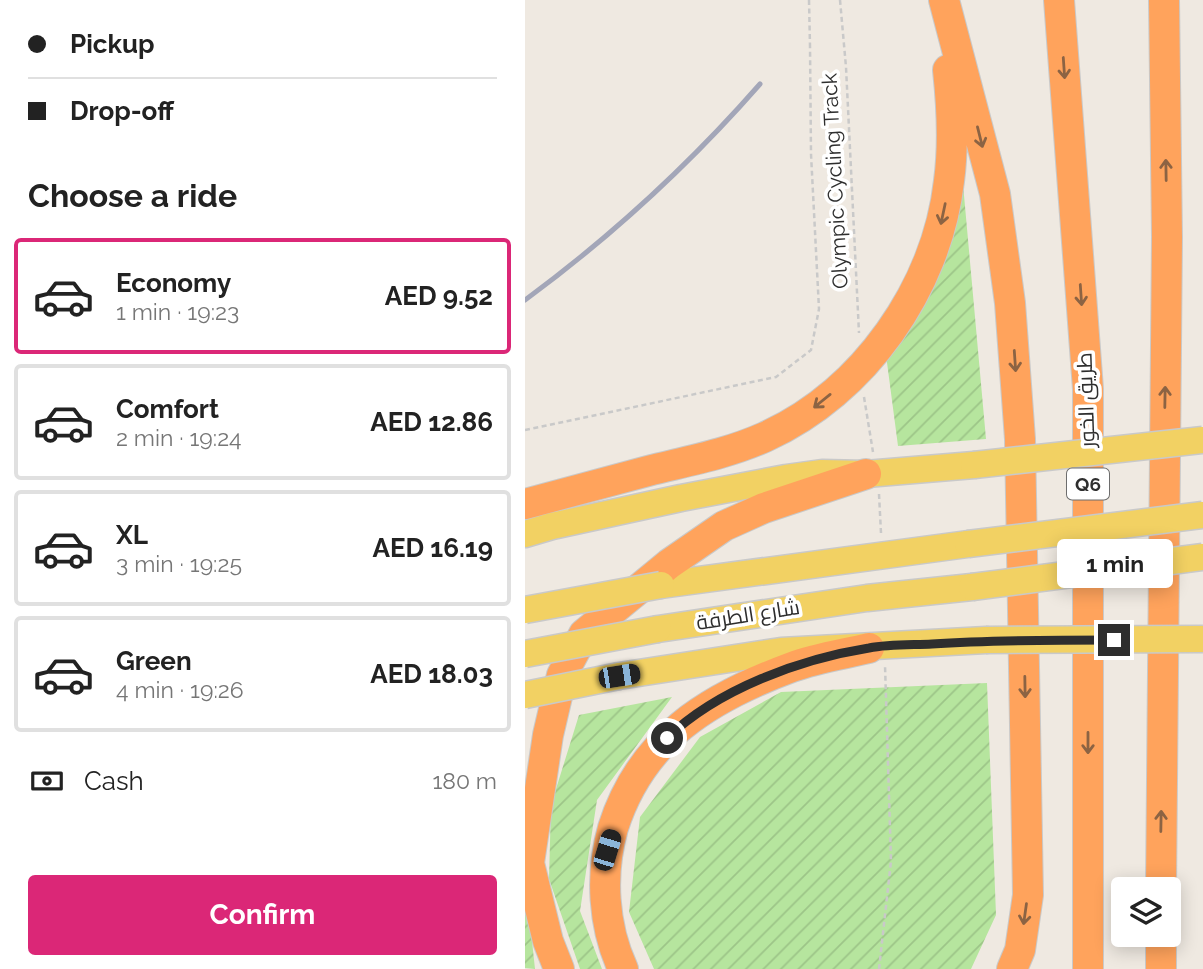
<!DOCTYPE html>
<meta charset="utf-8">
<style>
:root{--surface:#fff;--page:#f6f6f6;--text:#222;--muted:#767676;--line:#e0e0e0;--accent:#db2777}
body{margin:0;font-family:Raleway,Cairo,sans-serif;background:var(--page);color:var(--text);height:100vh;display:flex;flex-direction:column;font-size:26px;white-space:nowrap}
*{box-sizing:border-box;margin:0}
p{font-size:23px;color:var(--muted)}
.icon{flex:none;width:38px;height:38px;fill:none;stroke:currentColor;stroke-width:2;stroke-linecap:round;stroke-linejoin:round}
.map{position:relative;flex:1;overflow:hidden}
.drawer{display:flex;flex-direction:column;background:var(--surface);width:525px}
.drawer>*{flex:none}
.guide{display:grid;align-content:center;height:154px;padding:0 28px;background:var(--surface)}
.fabs{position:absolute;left:586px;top:877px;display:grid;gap:14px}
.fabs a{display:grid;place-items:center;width:70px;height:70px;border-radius:7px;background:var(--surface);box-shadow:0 4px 18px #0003;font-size:35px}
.end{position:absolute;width:32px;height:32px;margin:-16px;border:9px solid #2e2e2e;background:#fff;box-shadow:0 0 0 4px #fff}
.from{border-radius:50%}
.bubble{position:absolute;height:49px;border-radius:7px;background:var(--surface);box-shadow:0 4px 18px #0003;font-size:23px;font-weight:700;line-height:49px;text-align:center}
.car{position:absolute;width:21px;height:42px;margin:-21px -10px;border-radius:9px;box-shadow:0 0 5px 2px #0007;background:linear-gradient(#222 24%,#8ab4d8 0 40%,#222 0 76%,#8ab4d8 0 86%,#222 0)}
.guide b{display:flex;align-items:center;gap:24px;height:66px;font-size:26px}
.guide b+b{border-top:2px solid var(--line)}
.guide i{width:18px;height:18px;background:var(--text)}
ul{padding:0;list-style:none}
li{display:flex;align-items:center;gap:21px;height:116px;margin:0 14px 10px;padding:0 14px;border:4px solid var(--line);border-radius:7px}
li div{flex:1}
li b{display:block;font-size:26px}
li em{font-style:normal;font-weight:700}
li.active{border-color:var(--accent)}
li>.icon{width:63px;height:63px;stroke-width:1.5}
h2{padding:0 28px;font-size:32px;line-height:84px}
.pay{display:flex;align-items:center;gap:18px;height:77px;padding:0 28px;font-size:26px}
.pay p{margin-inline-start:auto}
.primary-button{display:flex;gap:14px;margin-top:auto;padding:14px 28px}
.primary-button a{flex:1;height:80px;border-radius:7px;background:var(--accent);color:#fff;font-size:28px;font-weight:700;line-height:80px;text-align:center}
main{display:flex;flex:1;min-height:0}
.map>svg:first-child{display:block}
.garden{fill:url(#garden-furrows)}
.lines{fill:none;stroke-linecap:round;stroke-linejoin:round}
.primary-casing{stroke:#c9c9c9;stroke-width:29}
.motorway-casing{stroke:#c9c9c9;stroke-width:32}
.path{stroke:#c9c9c9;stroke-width:2.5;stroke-dasharray:5 3.5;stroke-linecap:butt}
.primary{stroke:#f2d163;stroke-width:26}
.motorway{stroke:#ffa35c;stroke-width:30}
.rail{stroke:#a3a6b8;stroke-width:5}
.primary-bridge-casing{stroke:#c9c9c9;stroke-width:29;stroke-linecap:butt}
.path-bridge{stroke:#c9c9c9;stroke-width:2.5;stroke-dasharray:5 3.5;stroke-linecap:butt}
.primary-bridge{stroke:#f2d163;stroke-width:26}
.oneway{stroke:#8c6343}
.route{stroke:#2e2e2e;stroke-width:9}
.labels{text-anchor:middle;stroke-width:7;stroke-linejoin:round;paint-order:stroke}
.shield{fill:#fff;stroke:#6d6d6d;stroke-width:2}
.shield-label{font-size:19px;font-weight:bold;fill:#2e2e2e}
.street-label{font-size:21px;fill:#2e2e2e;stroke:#fff}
</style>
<main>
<section class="drawer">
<div class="guide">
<b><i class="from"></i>Pickup</b>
<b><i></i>Drop-off</b>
</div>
<h2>Choose a ride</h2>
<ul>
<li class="active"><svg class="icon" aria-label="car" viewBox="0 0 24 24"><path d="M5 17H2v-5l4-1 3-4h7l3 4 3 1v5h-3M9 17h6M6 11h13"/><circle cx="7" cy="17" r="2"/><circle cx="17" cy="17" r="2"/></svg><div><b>Economy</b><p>1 min · 19:23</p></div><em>AED 9.52</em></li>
<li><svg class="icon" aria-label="car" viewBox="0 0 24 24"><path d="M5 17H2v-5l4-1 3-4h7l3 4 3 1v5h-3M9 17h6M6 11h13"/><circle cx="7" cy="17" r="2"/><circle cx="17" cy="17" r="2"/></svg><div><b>Comfort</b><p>2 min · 19:24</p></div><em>AED 12.86</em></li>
<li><svg class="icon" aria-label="car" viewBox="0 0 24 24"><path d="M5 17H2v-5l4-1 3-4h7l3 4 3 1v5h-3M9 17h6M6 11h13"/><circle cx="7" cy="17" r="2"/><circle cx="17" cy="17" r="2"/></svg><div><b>XL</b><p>3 min · 19:25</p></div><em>AED 16.19</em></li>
<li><svg class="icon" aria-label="car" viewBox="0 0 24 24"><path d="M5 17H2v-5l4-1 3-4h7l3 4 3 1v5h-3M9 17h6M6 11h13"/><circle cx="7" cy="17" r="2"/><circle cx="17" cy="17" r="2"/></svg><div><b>Green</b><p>4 min · 19:26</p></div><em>AED 18.03</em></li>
</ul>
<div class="pay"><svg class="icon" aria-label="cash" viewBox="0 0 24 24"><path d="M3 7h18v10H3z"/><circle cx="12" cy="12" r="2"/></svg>Cash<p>180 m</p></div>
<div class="primary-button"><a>Confirm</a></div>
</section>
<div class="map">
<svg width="678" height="969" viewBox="0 0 678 969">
<defs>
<pattern id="garden-furrows" width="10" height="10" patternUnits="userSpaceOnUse" patternTransform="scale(1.75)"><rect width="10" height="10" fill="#b6e59e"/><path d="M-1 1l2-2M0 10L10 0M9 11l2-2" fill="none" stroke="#9dc588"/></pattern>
</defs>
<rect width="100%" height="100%" fill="#efe9e1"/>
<!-- garden -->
<path class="garden" d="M437,173L461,439L373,446L361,355Z
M462,683L471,915L446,969H129L104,912L115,817L175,737L256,692Z
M147,697L72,800L55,911L77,969H55L24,879L26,805L54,715Z
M0,876L10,969L0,968Z"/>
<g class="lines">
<!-- primary casing -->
<g class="primary-casing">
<path id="primary" d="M0,534L27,526L156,498L261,478L297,473L341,474L449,465
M136,585L443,544
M133,629L342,598L447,587
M94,676L256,651L461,640"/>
</g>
<!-- motorway casing -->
<g class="motorway-casing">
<path id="motorway" d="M419,0L470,194L485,303L495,439L503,895L495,950L487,969
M534,0L563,389V969
M0,504C41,493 82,482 123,471C163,461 202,454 240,437C339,392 412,288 424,181C429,144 427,107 423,70
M636,889L642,237L639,0
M34,969L23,941L4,863L23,735L37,675L59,634L144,564L199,526L239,508L341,474
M98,969C78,926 75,874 88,828C116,739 183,698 267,667C291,658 319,654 344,648
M636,969V934"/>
</g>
<!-- path -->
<path class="path" d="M315,0L321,67L334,333
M339,397L348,452
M0,430L251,377L286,350L294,309L286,154L285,46
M354,494L356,533
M354,969L366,861L360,665"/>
<!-- primary -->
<use href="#primary" class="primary"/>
<!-- motorway -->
<use href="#motorway" class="motorway"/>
<!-- rail -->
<path class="rail" d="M0,300C87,236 164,165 235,84"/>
<!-- primary-bridge casing -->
<g class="primary-bridge-casing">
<path id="primary-bridge" d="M449,465L678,440
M443,544L678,515
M447,587L678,557
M0,610L136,585
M461,640L678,639
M0,654L133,629
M0,695L94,676"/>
</g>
<!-- path-bridge -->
<path class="path-bridge" d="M284,0L285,46"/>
<!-- primary-bridge -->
<use href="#primary-bridge" class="primary-bridge"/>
</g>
<!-- one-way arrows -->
<defs><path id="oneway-shaft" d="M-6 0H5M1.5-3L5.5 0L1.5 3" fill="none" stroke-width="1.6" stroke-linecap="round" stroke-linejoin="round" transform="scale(1.75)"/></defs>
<g class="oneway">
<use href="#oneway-shaft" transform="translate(539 68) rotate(86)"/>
<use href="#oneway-shaft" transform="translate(455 137) rotate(76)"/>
<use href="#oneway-shaft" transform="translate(641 170) rotate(-91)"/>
<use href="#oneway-shaft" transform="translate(418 214) rotate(102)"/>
<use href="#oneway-shaft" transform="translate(556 295) rotate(86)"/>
<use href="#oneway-shaft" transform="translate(490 361) rotate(86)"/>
<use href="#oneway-shaft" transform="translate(640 397) rotate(-89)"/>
<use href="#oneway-shaft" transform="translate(297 401) rotate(141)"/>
<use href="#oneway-shaft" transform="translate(500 687) rotate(89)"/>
<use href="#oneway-shaft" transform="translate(563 743) rotate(90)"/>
<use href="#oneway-shaft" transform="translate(636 821) rotate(-89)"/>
<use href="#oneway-shaft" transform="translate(500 914) rotate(98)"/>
</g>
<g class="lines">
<!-- route -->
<path class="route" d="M142,738C193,689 275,659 344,648C364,644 387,645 407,644C468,640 528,640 589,640"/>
</g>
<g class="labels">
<!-- shield labels -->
<rect class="shield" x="542" y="468.5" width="42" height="31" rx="5"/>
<g class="shield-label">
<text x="563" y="491">Q6</text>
</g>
<!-- street labels -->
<g class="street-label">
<text transform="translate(310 181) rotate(-93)" y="7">Olympic Cycling Track</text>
<text transform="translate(561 400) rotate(-92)" y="7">طريق الخور</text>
<text transform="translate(223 615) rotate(-9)" y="7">شارع الطرفة</text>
</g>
</g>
</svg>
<div class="fabs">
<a><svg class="icon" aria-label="layers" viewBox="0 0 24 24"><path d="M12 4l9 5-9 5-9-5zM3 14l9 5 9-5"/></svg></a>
</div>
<i class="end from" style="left:142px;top:738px"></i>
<i class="end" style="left:589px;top:640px"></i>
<div class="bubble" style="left:532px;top:539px;width:116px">1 min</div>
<i class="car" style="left:94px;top:676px;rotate:81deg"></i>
<i class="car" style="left:82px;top:850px;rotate:17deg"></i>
</div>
</main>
